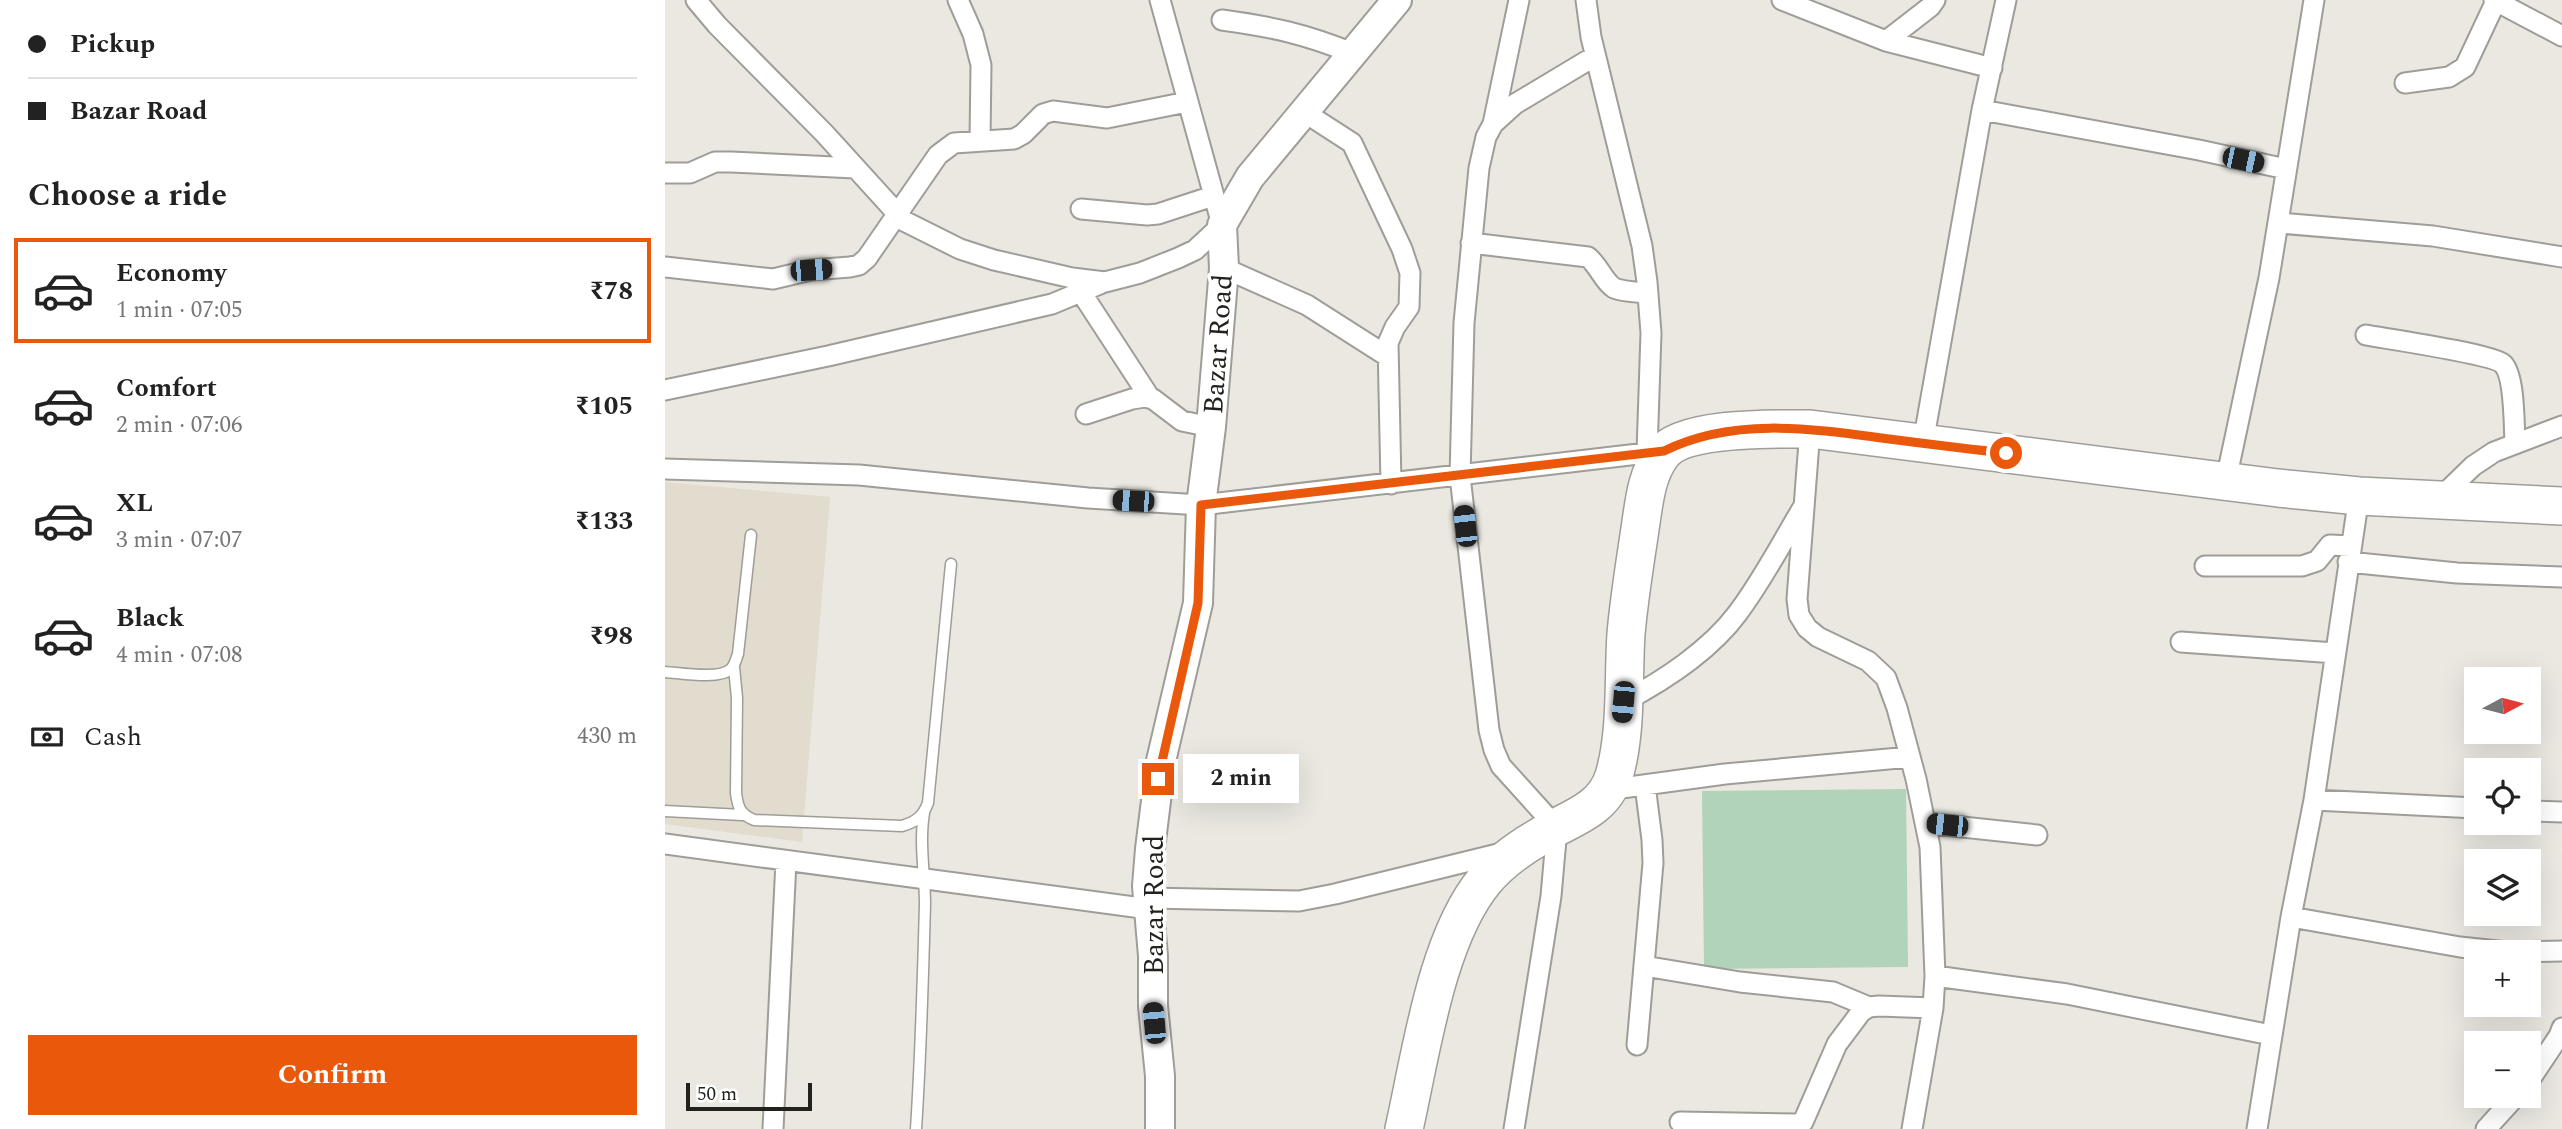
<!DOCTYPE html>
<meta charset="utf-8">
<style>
:root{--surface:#fff;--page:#f2f2f2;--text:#222;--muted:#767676;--line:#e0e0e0;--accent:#ea580c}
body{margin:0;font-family:Spectral,serif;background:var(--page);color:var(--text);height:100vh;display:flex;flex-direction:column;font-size:26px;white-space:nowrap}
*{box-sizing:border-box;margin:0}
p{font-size:23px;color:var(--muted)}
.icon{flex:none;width:38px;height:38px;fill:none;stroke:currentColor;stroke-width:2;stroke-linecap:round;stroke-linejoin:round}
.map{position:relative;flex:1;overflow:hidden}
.sheet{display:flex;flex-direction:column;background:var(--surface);width:665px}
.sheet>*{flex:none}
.top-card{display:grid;align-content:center;height:154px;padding:0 28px;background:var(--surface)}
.needle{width:46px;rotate:83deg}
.tools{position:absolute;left:1799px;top:667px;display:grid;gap:14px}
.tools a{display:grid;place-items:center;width:77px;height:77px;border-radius:0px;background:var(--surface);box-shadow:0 7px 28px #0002;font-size:35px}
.scale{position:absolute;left:21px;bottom:18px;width:126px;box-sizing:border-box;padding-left:7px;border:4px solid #21211e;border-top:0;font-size:19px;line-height:24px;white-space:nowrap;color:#21211e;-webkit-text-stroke:5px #fff;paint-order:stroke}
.end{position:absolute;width:32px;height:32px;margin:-16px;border:9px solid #ea580c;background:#fff;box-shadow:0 0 0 4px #fff}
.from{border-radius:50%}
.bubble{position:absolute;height:49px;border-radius:0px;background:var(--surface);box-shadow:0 7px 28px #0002;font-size:23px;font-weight:700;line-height:49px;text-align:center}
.car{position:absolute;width:21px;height:42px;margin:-21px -10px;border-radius:9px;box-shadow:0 0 5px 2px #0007;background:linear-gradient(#222 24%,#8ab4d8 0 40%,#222 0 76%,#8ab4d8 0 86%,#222 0)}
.top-card b{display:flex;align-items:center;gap:24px;height:66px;font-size:26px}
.top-card b+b{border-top:2px solid var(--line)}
.top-card i{width:18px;height:18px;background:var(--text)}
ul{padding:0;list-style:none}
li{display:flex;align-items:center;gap:21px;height:105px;margin:0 14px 10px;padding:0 14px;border:4px solid transparent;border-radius:0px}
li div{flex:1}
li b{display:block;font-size:26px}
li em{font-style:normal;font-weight:700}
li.on{border-color:var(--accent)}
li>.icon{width:63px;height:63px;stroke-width:1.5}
h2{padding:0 28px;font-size:32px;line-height:84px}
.pay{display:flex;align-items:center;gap:18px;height:77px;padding:0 28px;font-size:26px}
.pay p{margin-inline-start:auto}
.cta{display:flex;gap:14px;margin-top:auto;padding:14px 28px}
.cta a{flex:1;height:80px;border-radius:0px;background:var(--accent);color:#fff;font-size:28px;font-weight:700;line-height:80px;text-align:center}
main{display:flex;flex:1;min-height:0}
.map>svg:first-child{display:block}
.built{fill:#e1dcce}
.green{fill:#b0d3b9}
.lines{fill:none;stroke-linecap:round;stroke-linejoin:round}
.lane-casing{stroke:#9f9d97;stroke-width:13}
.street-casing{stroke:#9f9d97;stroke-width:23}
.secondary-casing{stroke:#9f9d97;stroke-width:32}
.highway-casing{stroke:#9f9d97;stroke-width:40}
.lane{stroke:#fff;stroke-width:10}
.street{stroke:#fff;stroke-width:19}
.secondary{stroke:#fff;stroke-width:28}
.highway{stroke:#fff;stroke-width:37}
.route{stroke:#ea580c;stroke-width:9}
.labels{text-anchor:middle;stroke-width:7;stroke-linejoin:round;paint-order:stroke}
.street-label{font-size:28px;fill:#21211e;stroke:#fff}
</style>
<main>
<section class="sheet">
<div class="top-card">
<b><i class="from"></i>Pickup</b>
<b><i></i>Bazar Road</b>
</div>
<h2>Choose a ride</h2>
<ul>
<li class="on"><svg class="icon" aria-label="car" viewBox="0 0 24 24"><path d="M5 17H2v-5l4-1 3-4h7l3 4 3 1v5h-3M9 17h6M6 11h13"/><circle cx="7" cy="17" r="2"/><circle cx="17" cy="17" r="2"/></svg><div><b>Economy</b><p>1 min · 07:05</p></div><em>₹78</em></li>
<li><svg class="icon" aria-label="car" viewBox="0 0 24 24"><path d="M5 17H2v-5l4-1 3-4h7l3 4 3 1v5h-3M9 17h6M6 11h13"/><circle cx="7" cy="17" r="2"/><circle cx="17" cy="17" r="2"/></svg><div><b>Comfort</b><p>2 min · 07:06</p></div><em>₹105</em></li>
<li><svg class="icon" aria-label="car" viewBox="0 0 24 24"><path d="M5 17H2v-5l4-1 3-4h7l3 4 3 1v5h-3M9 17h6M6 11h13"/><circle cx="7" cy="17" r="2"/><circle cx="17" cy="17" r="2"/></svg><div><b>XL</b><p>3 min · 07:07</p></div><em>₹133</em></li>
<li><svg class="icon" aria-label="car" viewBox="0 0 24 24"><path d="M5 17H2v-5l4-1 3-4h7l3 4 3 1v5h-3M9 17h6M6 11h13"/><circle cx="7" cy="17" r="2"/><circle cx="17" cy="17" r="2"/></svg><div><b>Black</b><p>4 min · 07:08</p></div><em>₹98</em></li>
</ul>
<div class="pay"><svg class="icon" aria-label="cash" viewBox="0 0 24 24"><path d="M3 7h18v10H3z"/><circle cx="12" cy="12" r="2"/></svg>Cash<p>430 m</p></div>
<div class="cta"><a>Confirm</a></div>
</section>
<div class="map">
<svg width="1897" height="1129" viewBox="0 0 1897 1129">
<rect width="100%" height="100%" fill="#eae8e1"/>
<!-- built -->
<path class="built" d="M0,482L165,497L137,842L0,824Z"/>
<!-- green -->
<path class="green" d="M1241,789L1243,967L1039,969L1037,791Z"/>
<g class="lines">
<!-- lane casing -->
<g class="lane-casing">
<path id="lane" d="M69,667L72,698L71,793C73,808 75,814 89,820L237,826C251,822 258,816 263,803L286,564
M0,672C16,673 54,680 66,669C70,665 71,659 73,654L86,535
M0,811L77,815
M251,1129C256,1054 258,979 260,904C260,874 254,843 259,813"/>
</g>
<!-- street casing -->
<g class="street-casing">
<path id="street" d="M31,0L52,25L159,133L239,221L295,249L329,260L407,278L440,282L475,273L513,258L530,250L557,225L495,0
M293,0L308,34L316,65L315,141
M921,0L926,37L977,246L982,282L986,333L982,452
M1117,0L1221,41L1327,68
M1829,0L1897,36
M557,20C608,27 640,34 687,53
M1221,41L1265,7L1270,0
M1740,83L1784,77L1800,67L1831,1
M1317,110L1534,150L1621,169
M639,112L687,143L737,249L745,273L744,307L730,327L723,343L726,484
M828,124L854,0
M0,173H25L50,162H66L190,168
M416,209L482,215L493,214L548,196
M1614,223L1768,236L1897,257
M806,243L923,257C934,266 939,282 949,288C958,292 973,292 983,293
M0,267L108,279L146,270L185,267L194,265L202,258L273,155L289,143L349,139L358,134L378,114L388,111L442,118L522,102
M559,268L642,305L722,356
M416,292L485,398
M1701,335C1723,339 1827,354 1838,364C1850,376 1849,426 1850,444
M0,390L163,356L387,304L435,284
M421,414L467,399L480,397L488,399L517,421L546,427
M1145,429L1132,599L1134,615L1142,628L1153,637L1203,661L1221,678L1232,708L1251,779L1265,847L1270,976L1268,1008L1247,1129
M1258,443L1317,110L1341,0
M0,469L194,475L423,498L536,505L999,451
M1561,480L1604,278L1649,0
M1774,499L1808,466L1829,452L1897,426
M1683,562L1792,573L1897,577
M1540,566H1637L1652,561L1665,545L1686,546
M1516,642L1670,653
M958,702C998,681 1045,650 1072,614C1097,581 1116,544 1137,509
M942,790L1060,774L1245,757
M1649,800L1811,808
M1864,811L1897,812
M1260,823L1372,835
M0,844L484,909
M484,898L634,901L670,894L841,852
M1626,917L1795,947L1842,952
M1843,952L1897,951
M979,966L1075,982L1168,992L1204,1007
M1270,976L1402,994L1606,1035
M972,1045L988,863L987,840L980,785
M1864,1081L1894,1036L1897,1028
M1015,1122L1132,1124L1138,1122L1172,1044L1196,1012L1204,1007L1214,1006L1268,1008
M108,1129L121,861
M849,1129L886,896L892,828L836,766L829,750L824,730L795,476L799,323L814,168L821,137L828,124L850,104L930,56
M1592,1129L1626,917L1649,800L1694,496
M1821,1129L1851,1096"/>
</g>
<!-- secondary casing -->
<g class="secondary-casing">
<path id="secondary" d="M495,1129V1076L488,1006V956L482,886L485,849L496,761L533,603L536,505L546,427L559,268L557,225L585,177L732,0"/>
</g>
<!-- highway casing -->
<g class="highway-casing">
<path id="highway" d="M739,1129C756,1054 771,939 820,880C835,862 855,848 874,837C902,819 938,812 949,776C962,732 958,679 961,634C964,599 970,563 975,529C979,503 981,475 997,454C1018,426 1112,429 1145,429L1613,488L1694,496L1897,506"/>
</g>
<!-- lane -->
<use href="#lane" class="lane"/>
<!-- street -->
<use href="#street" class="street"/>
<!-- secondary -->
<use href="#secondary" class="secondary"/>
<!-- highway -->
<use href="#highway" class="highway"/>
</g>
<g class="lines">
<!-- route -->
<path class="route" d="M493,779L533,603L536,505L999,451C1069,416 1150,429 1224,439C1263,444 1302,449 1341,453"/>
</g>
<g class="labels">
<!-- street labels -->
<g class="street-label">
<text transform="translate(552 344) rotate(-86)" y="10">Bazar Road</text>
<text transform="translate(488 905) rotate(-90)" y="10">Bazar Road</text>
</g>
</g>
</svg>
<div class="tools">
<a><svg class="needle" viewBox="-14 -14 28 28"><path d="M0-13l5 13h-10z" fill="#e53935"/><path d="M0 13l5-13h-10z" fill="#767676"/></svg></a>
<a><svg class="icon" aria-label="locate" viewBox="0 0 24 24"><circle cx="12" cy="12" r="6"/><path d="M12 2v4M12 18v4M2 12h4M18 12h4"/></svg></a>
<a><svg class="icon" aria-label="layers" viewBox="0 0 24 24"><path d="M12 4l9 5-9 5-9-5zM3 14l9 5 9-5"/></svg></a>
<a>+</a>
<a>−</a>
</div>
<div class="scale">50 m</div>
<i class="end from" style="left:1341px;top:453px"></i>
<i class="end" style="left:493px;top:779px"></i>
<div class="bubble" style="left:518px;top:754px;width:116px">2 min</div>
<i class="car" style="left:1578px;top:160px;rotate:102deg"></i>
<i class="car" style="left:146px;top:270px;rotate:86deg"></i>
<i class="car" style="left:468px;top:501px;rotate:273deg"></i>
<i class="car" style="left:800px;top:526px;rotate:354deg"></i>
<i class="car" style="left:958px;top:702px;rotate:185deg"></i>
<i class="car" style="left:1282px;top:825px;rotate:276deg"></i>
<i class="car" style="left:489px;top:1023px;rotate:355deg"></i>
</div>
</main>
